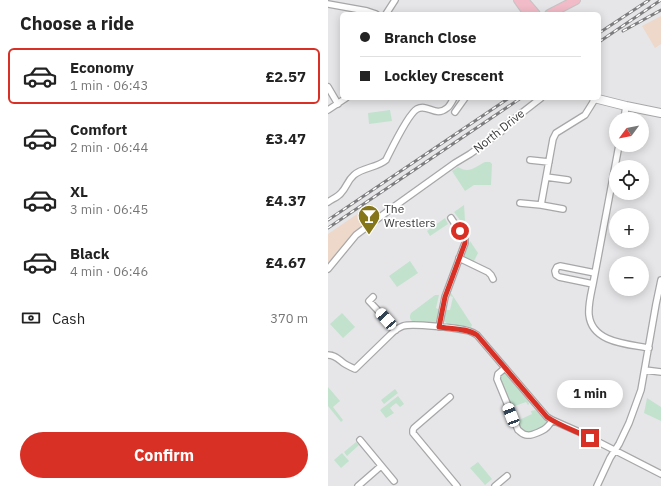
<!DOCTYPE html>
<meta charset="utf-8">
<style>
:root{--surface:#fff;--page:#f2f2f2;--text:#222;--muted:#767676;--line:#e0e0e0;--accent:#d93025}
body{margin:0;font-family:"IBM Plex Sans",sans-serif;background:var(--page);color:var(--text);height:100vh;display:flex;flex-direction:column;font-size:15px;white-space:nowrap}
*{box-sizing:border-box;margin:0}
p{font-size:13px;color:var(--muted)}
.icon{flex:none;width:22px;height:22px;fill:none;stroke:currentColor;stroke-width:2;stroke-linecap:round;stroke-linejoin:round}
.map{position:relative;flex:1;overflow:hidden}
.sheet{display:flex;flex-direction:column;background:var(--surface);width:328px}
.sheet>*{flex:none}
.guide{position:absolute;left:12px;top:12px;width:261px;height:88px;border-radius:6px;box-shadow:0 2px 10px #0003;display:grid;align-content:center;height:88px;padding:0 20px;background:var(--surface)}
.needle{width:26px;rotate:238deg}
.fabs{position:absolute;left:281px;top:112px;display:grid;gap:8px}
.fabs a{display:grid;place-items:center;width:40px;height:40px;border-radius:50%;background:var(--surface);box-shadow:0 2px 10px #0003;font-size:20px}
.end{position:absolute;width:18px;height:18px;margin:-9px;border:5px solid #d93025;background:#fff;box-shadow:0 0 0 2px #fff}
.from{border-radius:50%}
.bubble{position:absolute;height:28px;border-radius:14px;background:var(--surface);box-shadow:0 2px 10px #0003;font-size:13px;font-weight:700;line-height:28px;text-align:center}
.car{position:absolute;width:12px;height:24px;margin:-12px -6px;border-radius:5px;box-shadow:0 0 3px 1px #0007;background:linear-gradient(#fff 24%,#345 0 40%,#fff 0 76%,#345 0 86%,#fff 0)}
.guide b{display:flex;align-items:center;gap:14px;height:38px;font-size:15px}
.guide b+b{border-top:1px solid var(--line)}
.guide i{width:10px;height:10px;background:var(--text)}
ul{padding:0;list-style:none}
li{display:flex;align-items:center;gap:12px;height:56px;margin:0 8px 6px;padding:0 12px;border:2px solid transparent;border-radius:6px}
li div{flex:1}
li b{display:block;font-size:15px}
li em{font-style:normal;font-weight:700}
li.on{border-color:var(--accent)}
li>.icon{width:36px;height:36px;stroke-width:1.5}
h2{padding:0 20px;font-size:18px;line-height:48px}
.pay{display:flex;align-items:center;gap:10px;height:44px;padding:0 20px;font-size:15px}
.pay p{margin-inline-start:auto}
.primary-button{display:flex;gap:8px;margin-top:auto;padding:8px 20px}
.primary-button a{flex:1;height:46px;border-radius:24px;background:var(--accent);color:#fff;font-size:16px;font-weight:700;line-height:46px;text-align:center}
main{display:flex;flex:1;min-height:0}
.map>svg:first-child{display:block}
.industrial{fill:#edd8ca}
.green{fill:#c2e2ce}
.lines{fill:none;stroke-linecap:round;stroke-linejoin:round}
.street-casing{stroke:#a7a7a9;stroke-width:8}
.secondary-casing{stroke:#a7a7a9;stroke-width:10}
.primary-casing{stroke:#c4c4c4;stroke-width:10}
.street{stroke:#fff;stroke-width:5.5}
.secondary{stroke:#fff;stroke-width:8}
.primary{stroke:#f1bbc7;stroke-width:8}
.rail-casing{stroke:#7d7d7f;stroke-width:3}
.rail{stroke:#fff;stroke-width:1.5;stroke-dasharray:4.5;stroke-linecap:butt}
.route{stroke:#d93025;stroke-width:5}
.labels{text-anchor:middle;stroke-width:3.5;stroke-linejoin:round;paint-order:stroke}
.street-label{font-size:12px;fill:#3a3a3b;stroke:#fff}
.poi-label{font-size:12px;fill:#3a3a3b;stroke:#fff;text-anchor:start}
</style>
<main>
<section class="sheet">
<h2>Choose a ride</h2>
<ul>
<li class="on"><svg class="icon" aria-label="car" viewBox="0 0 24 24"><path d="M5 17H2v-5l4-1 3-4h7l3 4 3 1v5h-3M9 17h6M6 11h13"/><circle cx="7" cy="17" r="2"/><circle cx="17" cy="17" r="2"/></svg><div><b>Economy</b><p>1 min · 06:43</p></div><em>£2.57</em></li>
<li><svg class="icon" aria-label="car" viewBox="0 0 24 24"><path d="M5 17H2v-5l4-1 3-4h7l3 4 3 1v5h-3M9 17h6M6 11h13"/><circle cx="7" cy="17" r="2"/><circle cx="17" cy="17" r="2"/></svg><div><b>Comfort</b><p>2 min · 06:44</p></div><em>£3.47</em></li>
<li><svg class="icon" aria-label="car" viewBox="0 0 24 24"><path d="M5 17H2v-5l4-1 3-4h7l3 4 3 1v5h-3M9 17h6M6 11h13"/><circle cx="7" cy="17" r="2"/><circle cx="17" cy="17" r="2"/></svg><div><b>XL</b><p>3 min · 06:45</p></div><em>£4.37</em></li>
<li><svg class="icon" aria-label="car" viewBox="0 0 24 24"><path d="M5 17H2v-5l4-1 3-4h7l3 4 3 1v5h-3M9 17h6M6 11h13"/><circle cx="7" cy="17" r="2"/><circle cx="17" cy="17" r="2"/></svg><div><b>Black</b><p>4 min · 06:46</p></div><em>£4.67</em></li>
</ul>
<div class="pay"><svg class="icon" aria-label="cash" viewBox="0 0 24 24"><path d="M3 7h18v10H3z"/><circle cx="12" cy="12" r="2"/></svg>Cash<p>370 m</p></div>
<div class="primary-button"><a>Confirm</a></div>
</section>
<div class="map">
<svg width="333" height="486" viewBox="0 0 333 486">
<rect width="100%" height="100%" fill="#e6e6e8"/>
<!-- industrial -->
<path class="industrial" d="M333,16V44L327,48L314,26Z
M44,204L51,215L17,243L0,263V234Z"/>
<!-- green -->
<path class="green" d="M62,110L64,121L41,124L40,113Z
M157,162H162L164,164L163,185H146L137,191L124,171L130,167C141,174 147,167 157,162Z
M136,205L138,236L133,230L137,227L126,212Z
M117,218L120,224L102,236L99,231Z
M142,241L150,253L145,263L135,259Z
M82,261L90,273L69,287L61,276Z
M121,292L123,293L144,325L143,327L120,324L116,321V312L119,310H122L125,297L122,296Z
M107,295H111L108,308L112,310C112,316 111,320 106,323C98,323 77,326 83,313Z
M14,313L27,327L15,338L2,324Z
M174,373L177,374L200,401L201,404L200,405L198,402L184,407L170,377Z
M0,387L12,401L5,407L15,420L13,422L0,406Z
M67,389L70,393L56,404L53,400Z
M70,396L76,404L72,407L68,403L62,408L66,413L58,418L52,410Z
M319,398L333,407V421L316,413Z
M207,410C212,413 220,420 220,425L202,434L194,432L189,421L204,414L203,411Z
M28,442L31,445L19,456L16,452Z
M14,453L21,461L13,468L6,460Z
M150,462L164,479L157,485L142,468Z"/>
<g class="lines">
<!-- street casing -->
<g class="street-casing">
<path id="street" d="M0,4L39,11L48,14
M58,14L67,0
M0,87L10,104
M0,110L18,98
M127,112L137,98
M296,119L298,106
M291,145L265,284C263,294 260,305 261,315C264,343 300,344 321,348
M202,160L221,162
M218,177L240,180
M0,202C4,199 10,197 13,193C19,187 19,181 26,175C35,167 49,168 58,160C63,150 80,114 89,109C100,103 107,118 119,108C122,106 124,101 126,98
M192,203L213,205L225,139L228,133L257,115L267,99
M213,205L235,209
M131,258L160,272L163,275L165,279
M0,269L28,235L60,211L127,163L142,154L174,131L177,126L213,98
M265,284L231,277L228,275L227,271L229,267L232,266L267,273
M45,297L41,301L68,330
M111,327L117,297L137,243V239L123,218
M0,355C8,355 11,360 17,364C20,366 23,367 27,369L62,335C66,331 69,328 75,326C84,323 130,328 141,331C144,332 146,333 149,335L219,417L224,420L249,431L333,474
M177,368L170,374L169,379L190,430C193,432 195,435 199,435C204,436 217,430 220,426C222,424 223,423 224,420
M317,370L333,372
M122,397L86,428L85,430V433L129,486
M32,440L66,481
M30,486L53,466
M167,486L179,476
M269,486L282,458L291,444L301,423L313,390L328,304L333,280"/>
</g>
<!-- secondary casing -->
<g class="secondary-casing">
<path id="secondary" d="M266,98L298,106L333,113"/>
</g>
<!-- primary casing -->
<g class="primary-casing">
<path id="primary" d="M190,0L200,14
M196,0L208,14
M221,14L248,0"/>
</g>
<!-- street -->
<use href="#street" class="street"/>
<!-- secondary -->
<use href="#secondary" class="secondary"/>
<!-- primary -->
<use href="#primary" class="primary"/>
<!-- rail casing -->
<g class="rail-casing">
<path id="rail" d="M295,31L333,10
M271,33L321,0
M271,42L333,0
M0,220L181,98
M0,228L193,98"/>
</g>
<!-- rail -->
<use href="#rail" class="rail"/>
</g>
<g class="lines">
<!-- route -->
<path class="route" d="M132,231L137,239V243L117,297L111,327C123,329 139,328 149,335L219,417C232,426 248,431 262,438"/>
</g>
<!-- icons -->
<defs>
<g id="bar-pin" transform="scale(1.15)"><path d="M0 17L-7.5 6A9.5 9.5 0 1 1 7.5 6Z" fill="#86761a" stroke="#fff"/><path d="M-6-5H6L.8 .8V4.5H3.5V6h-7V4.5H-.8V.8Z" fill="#fff"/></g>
</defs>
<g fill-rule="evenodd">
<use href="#bar-pin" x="41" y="216"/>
</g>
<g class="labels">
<!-- street labels -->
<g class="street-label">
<text transform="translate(171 131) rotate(-39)" y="4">North Drive</text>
</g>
<!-- poi labels -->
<g class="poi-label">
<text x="56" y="213">The<tspan x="56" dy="14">Wrestlers</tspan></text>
</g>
</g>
</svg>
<div class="fabs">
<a><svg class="needle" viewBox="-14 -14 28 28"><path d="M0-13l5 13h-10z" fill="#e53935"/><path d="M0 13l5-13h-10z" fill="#767676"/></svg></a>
<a><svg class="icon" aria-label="locate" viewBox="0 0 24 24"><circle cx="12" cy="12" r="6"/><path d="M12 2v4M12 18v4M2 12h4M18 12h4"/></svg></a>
<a>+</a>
<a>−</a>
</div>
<i class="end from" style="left:132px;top:231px"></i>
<i class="end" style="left:262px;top:438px"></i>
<div class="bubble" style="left:229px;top:380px;width:66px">1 min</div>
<i class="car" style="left:58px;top:319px;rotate:318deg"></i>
<i class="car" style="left:183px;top:415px;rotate:339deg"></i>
<div class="guide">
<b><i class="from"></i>Branch Close</b>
<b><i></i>Lockley Crescent</b>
</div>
</div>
</main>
